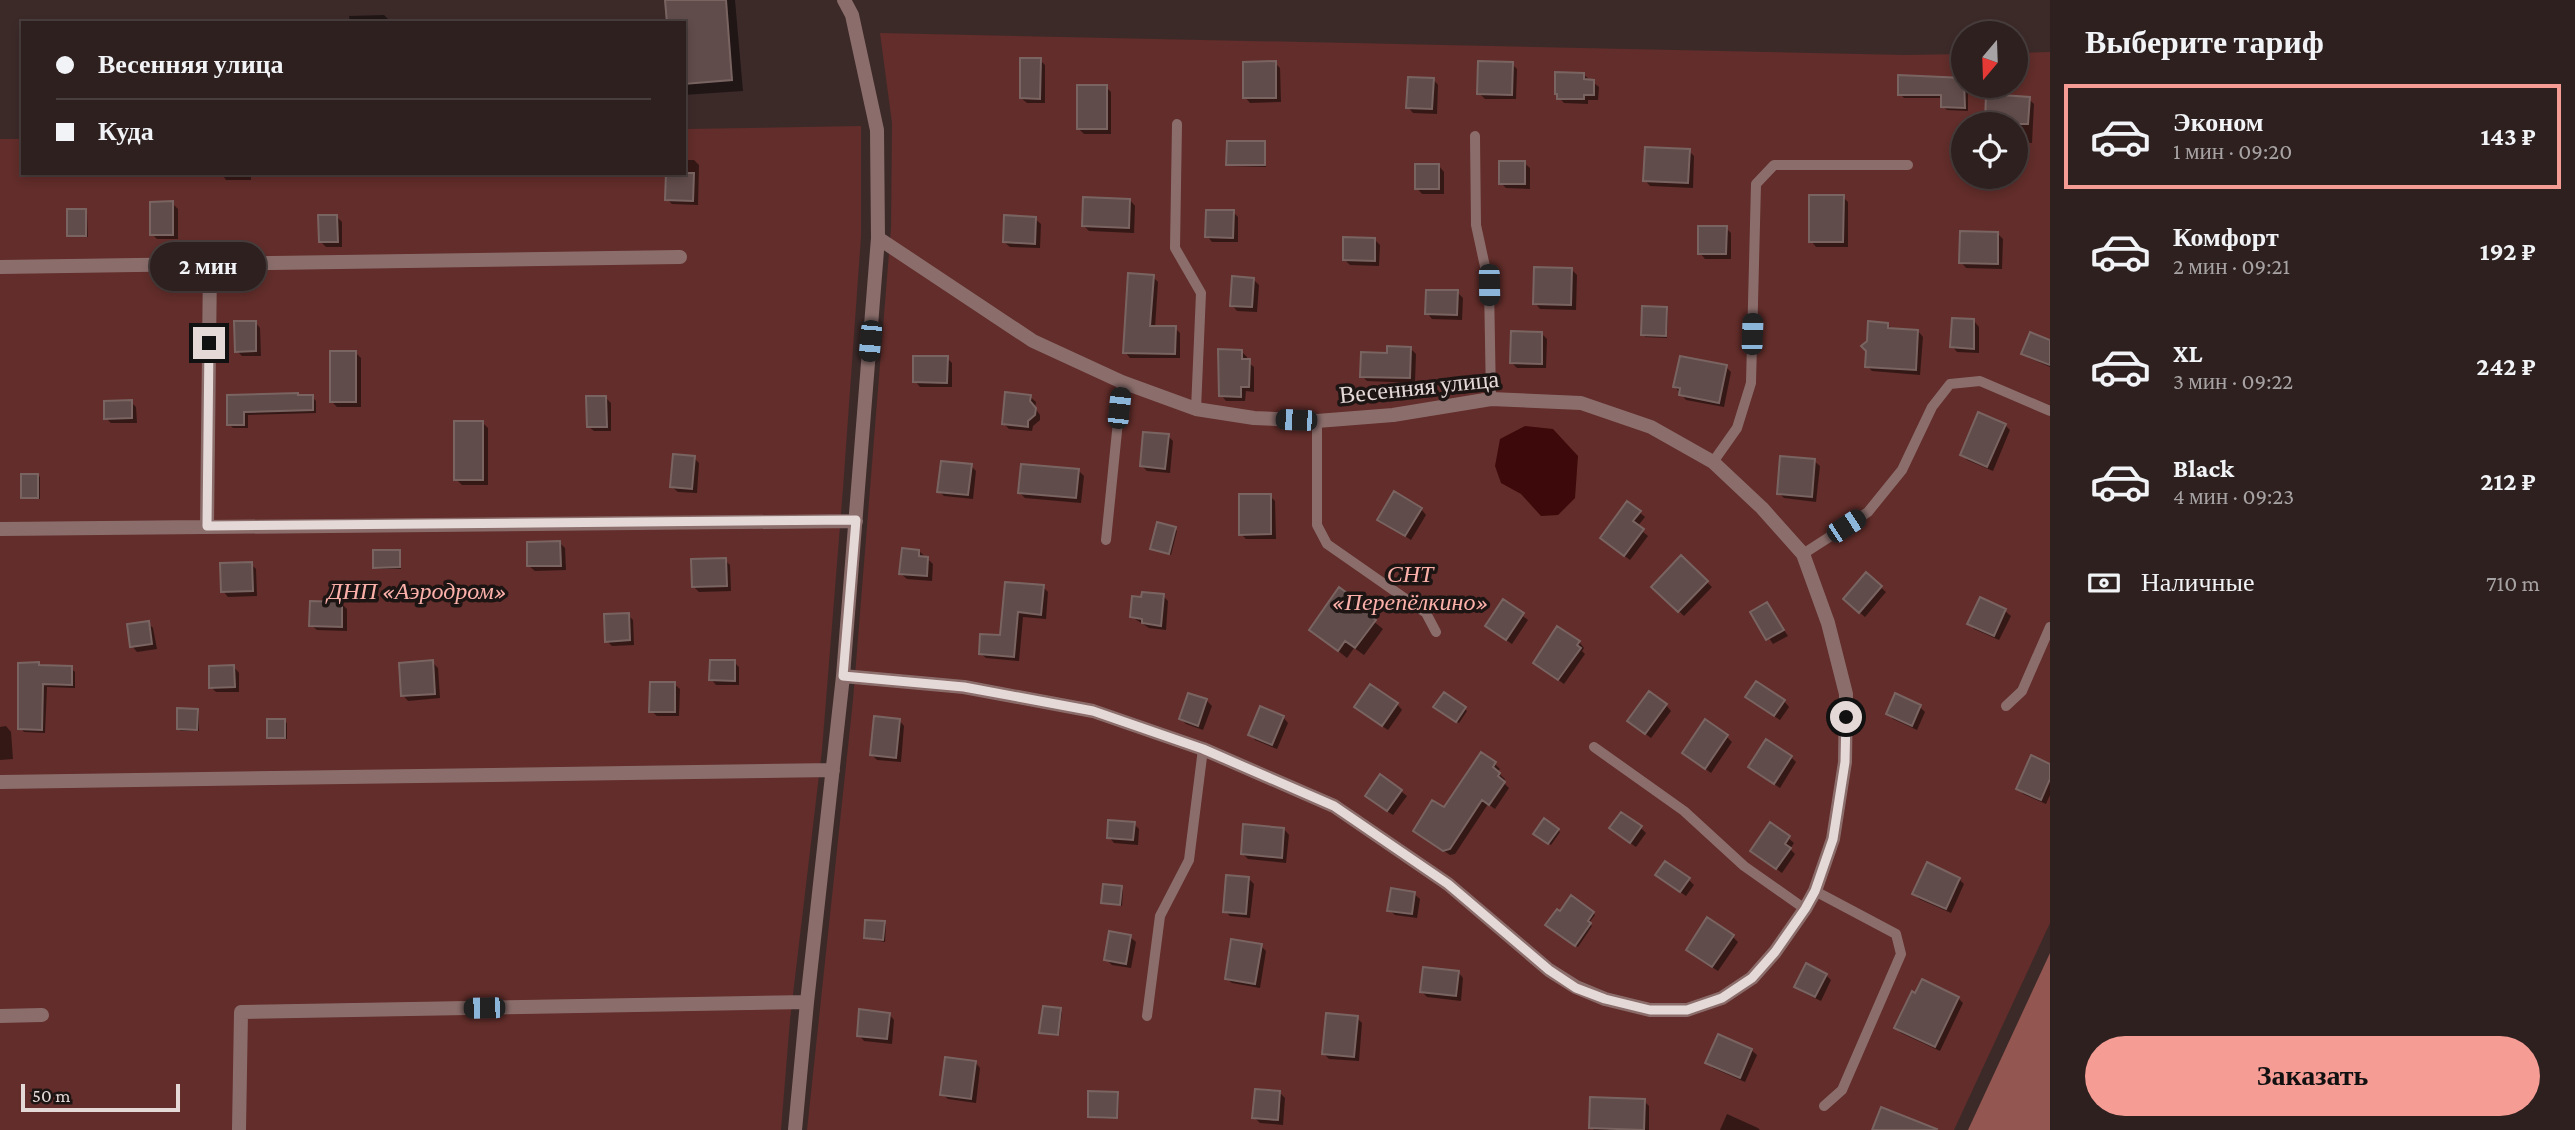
<!DOCTYPE html>
<html lang="ru">
<meta charset="utf-8">
<style>
:root{--surface:#2d201f;--page:#352828;--text:#f1f3f6;--muted:#a7a3a4;--line:#483e3d;--accent:#f59c95}
body{margin:0;font-family:"Crimson Pro",serif;background:var(--page);color:var(--text);height:100vh;display:flex;flex-direction:column;font-size:26px;white-space:nowrap}
*{box-sizing:border-box;margin:0}
p{font-size:23px;color:var(--muted)}
.icon{flex:none;width:38px;height:38px;fill:none;stroke:currentColor;stroke-width:2;stroke-linecap:round;stroke-linejoin:round}
.map{position:relative;flex:1;overflow:hidden}
.drawer{display:flex;flex-direction:column;background:var(--surface);width:525px}
.drawer>*{flex:none}
.guide{position:absolute;left:21px;top:21px;width:665px;height:154px;border-radius:0px;box-shadow:0 4px 10px #0003,0 0 0 2px var(--line);display:grid;align-content:center;height:154px;padding:0 35px;background:var(--surface)}
.needle{width:46px;rotate:199deg}
.buttons{position:absolute;left:1951px;top:21px;display:grid;gap:14px}
.buttons a{display:grid;place-items:center;width:77px;height:77px;border-radius:50%;background:var(--surface);box-shadow:0 4px 10px #0003,0 0 0 2px var(--line);font-size:35px}
.scale{position:absolute;left:21px;bottom:18px;width:159px;box-sizing:border-box;padding-left:7px;border:4px solid #e5d9d8;border-top:0;font-size:19px;line-height:24px;white-space:nowrap;color:#e5d9d8;-webkit-text-stroke:5px #1d1514;paint-order:stroke}
.end{position:absolute;width:32px;height:32px;margin:-16px;border:9px solid #e5d9d8;background:#111;box-shadow:0 0 0 4px #111}
.from{border-radius:50%}
.bubble{position:absolute;height:49px;border-radius:24px;background:var(--surface);box-shadow:0 4px 10px #0003,0 0 0 2px var(--line);font-size:23px;font-weight:700;line-height:49px;text-align:center}
.car{position:absolute;width:21px;height:42px;margin:-21px -10px;border-radius:9px;box-shadow:0 0 5px 2px #0007;background:linear-gradient(#222 24%,#8ab4d8 0 40%,#222 0 76%,#8ab4d8 0 86%,#222 0)}
.guide b{display:flex;align-items:center;gap:24px;height:66px;font-size:26px}
.guide b+b{border-top:2px solid var(--line)}
.guide i{width:18px;height:18px;background:var(--text)}
ul{padding:0;list-style:none}
li{display:flex;align-items:center;gap:21px;height:105px;margin:0 14px 10px;padding:0 21px;border:4px solid transparent;border-radius:0px}
li div{flex:1}
li b{display:block;font-size:26px}
li em{font-style:normal;font-weight:700}
li.on{border-color:var(--accent)}
li>.icon{width:63px;height:63px;stroke-width:1.5}
h2{padding:0 35px;font-size:32px;line-height:84px}
.pay{display:flex;align-items:center;gap:18px;height:77px;padding:0 35px;font-size:26px}
.pay p{margin-inline-start:auto}
.button{display:flex;gap:14px;margin-top:auto;padding:14px 35px}
.button a{flex:1;height:80px;border-radius:42px;background:var(--accent);color:#111;font-size:28px;font-weight:700;line-height:80px;text-align:center}
main{display:flex;flex:1;min-height:0}
.map>svg:first-child{display:block}
.green{fill:#622d2a;fill-rule:evenodd}
.forest{fill:#935651}
.water{fill:#3e090a}
.shadow{fill:#0007}
.building{fill:#604c4a;stroke:#796462;stroke-width:2}
.lines{fill:none;stroke-linecap:round;stroke-linejoin:round}
.service{stroke:#8b6e6c;stroke-width:10}
.minor{stroke:#8b6e6c;stroke-width:14}
.route{stroke:#e5d9d8;stroke-width:9}
.labels{text-anchor:middle;stroke-width:7;stroke-linejoin:round;paint-order:stroke}
.street-label{font-size:24px;fill:#e5d9d8;stroke:#1d1514}
.park-label{font-size:24px;font-style:italic;fill:#fbb0a9;stroke:#1d1514}
</style>
<main>
<div class="map">
<svg width="2050" height="1130" viewBox="0 0 2050 1130">
<rect width="100%" height="100%" fill="#3c2a29"/>
<!-- green -->
<path class="green" d="M880,33L1906,55L1963,54L1964,86H2016V53L2050,52V923L1954,1130H807L853,700L891,228L892,123ZM1964,124H2016V177H1964Z
M861,126V237L843,489L822,750L790,1020L781,1130H0V139H23V173H684V129Z"/>
<!-- forest -->
<path class="forest" d="M2050,953V1130H1968Z"/>
<!-- water -->
<path class="water" d="M1525,426L1553,429L1578,456L1575,498L1558,515L1541,516L1521,494L1501,483L1495,466L1500,439Z"/>
<!-- shadow -->
<path class="shadow" d="M667,0H735L743,91L684,95V23Z
M384,15L392,23H350L349,16Z
M1040,60L1045,65V103H1027L1021,98Z
M1275,63L1280,68L1281,102L1250,103L1245,97Z
M1512,64L1517,69L1516,99H1485L1479,93Z
M1584,75L1599,87L1598,100H1588V104L1564,103L1556,94Z
M1433,79L1438,85L1437,114L1413,113L1408,107Z
M1968,86V111L1947,110L1943,107V98H1904L1900,94Z
M1106,87L1111,92V134H1084L1079,129Z
M1988,96L2029,99L2034,104L2032,143L2016,142V124H1986Z
M1264,143L1266,145V167L1230,166L1228,164Z
M1689,151L1694,156L1693,188L1650,186L1645,180Z
M684,160H694L699,165L698,205L672,204L667,199L684,173Z
M1524,163L1530,168V189L1506,188L1501,183Z
M1439,166L1444,172V194H1422L1417,188Z
M221,173H251V180H226Z
M298,173H328V176Z
M1843,197L1848,202V247H1816L1811,241Z
M1130,200L1135,206L1134,233L1089,231L1084,226Z
M172,203L178,209V239H157L152,234Z
M85,211L87,213L88,237H71L69,235Z
M1233,212L1238,217V242H1212L1207,236Z
M337,217L342,222V247H326L320,241Z
M1035,219L1041,224L1040,248L1010,247L1004,242Z
M1726,228L1731,233V259H1705L1700,253Z
M1998,234L2003,239L2002,269L1966,268L1961,262Z
M1375,240L1380,245L1379,266L1350,265L1345,260Z
M1572,270L1577,275L1576,310L1540,309L1535,303Z
M1153,277L1158,282L1155,328H1175L1180,333V358H1130L1125,352Z
M1253,279L1259,285L1257,312L1237,311L1232,305Z
M1457,292L1463,298L1462,320L1432,319L1427,313Z
M1666,308L1668,310L1667,338L1645,337L1643,334Z
M1974,321L1979,327V353L1957,352L1952,346Z
M255,322L260,328L261,356H242L237,351Z
M1887,324L1893,330L1918,331L1923,337L1920,375L1872,371L1867,366Z
M1542,334L1547,339L1546,368H1517L1511,362Z
M2050,342V367L2029,358L2023,353Z
M1410,348L1416,354L1415,383L1367,381L1362,376Z
M1241,351L1247,357L1246,361L1254,367V392L1246,391L1245,401H1226L1221,395Z
M355,352L361,358V407H337L332,402Z
M947,358L952,363V387H920L915,381Z
M1726,367L1731,372L1724,407L1686,400L1675,387Z
M229,397H312L316,401V413L248,415V428H233L229,424Z
M1030,397L1036,402L1035,408L1040,415V420L1033,426L1032,431L1009,429L1004,424Z
M606,398L611,403V431H594L588,426Z
M131,402L136,407L137,423H111L106,418Z
M482,422L488,428V485H462L456,479Z
M2005,425L2010,430L1993,471L1967,460L1962,454Z
M1168,436L1173,441L1170,473L1147,471L1141,465Z
M694,458L699,463L697,493L678,492L672,487Z
M1814,461L1820,466L1816,502L1784,498L1779,493Z
M971,466L976,471L973,499L944,496L939,491Z
M1078,470L1084,476L1081,503L1025,498L1020,493Z
M38,475L40,477V499H25L23,497Z
M1270,496L1275,501L1276,539H1246L1241,534Z
M1421,509L1426,515L1411,540L1379,519Z
M1639,512L1645,517L1637,527L1648,536L1630,560L1607,543Z
M1175,529L1177,531L1171,555L1152,548Z
M560,543L565,548L566,570L535,571L529,566Z
M919,551L933,564L932,581L907,579L901,574Z
M399,552L401,554V569H377L375,567Z
M1681,558L1712,587L1684,616L1654,587Z
M725,560L730,565L731,591L699,592L693,586Z
M251,564L256,569L257,596L228,597L223,591Z
M1866,574L1886,592L1865,617L1850,604Z
M1007,584L1043,587L1048,592L1046,619L1023,617L1019,661L986,658L980,653L1001,637Z
M1339,590L1354,601L1362,609L1361,611L1383,629L1364,655L1354,648L1347,658L1311,629Z
M1163,596L1168,601L1166,630L1149,628L1132,617Z
M1981,599L2005,611L2011,616L1999,640L1974,629L1969,623Z
M1504,602L1528,620L1512,644L1493,631Z
M342,604L347,609V631L317,630L311,625Z
M1767,605L1788,636L1773,644L1752,613Z
M628,615L633,620L634,645L612,646L607,641Z
M148,623L153,628L157,649L137,652L132,646Z
M1579,642L1584,648L1582,651L1585,654L1564,684L1535,663Z
M432,662L438,668L440,698L408,701L403,695Z
M734,662L739,667V685H716L711,679Z
M20,664L71,668L75,672V688L47,687L45,733L24,732L20,728Z
M234,667L239,673V692H216L211,687Z
M674,684L680,689L679,716H657L651,711Z
M1189,695L1207,701L1212,706L1203,730L1186,724L1181,719Z
M1784,701L1789,707L1780,720L1753,702Z
M1397,704L1402,710L1388,730L1361,712Z
M1666,705L1671,711L1651,738L1635,726Z
M1920,707L1925,712L1917,730L1893,719L1888,713Z
M1438,709H1465L1467,711L1459,723Z
M197,711L199,713V731H181L178,729Z
M1283,717L1288,723L1277,749L1255,740L1250,734Z
M899,720L904,726L901,762L877,760L872,755Z
M284,721L287,723V739H271L269,737Z
M6,726L11,732L13,759L0,760V727Z
M1727,737L1732,742L1711,773L1684,753Z
M1791,757L1796,762L1780,788L1756,772Z
M1495,764L1500,769L1497,772L1505,779L1503,782L1509,788L1495,809L1488,804L1455,854L1450,855L1415,830L1444,810Z
M2050,766V795L2046,804L2023,794L2018,788Z
M1381,776L1407,796L1393,815L1372,801Z
M1134,824L1139,829L1138,845L1114,843L1109,837Z
M1771,824L1794,843L1790,849L1795,854L1782,873L1758,856Z
M1641,828L1646,833L1636,847L1616,833Z
M1284,829L1289,835L1286,863L1248,859L1242,853Z
M1558,830L1560,832L1551,845L1537,835Z
M1249,879L1254,884L1250,918L1230,916L1225,911Z
M1688,879L1694,885L1686,896L1663,880Z
M1959,879L1964,884L1951,913L1919,899L1914,893Z
M1121,888L1123,890L1122,906L1103,902Z
M1414,894L1420,899L1417,918L1395,915L1389,910Z
M1593,913L1595,915L1589,923L1592,926L1578,947L1550,927Z
M884,923L886,925L885,942L865,938Z
M1130,937L1136,942L1131,968L1112,965L1106,959Z
M1733,937L1738,942L1718,971L1693,955Z
M1261,946L1266,951L1260,988L1232,983L1226,978Z
M1458,972L1463,978L1461,1001L1427,997L1422,992Z
M1826,975L1831,980L1821,1001L1802,992L1796,987Z
M1958,998L1963,1003L1940,1051L1901,1033L1896,1028Z
M1060,1010L1062,1012L1059,1036L1043,1034L1041,1032Z
M889,1014L894,1020L892,1044L864,1041L859,1035Z
M1357,1018L1362,1023L1359,1061L1329,1059L1324,1054Z
M1751,1050L1757,1055L1745,1082L1713,1068L1708,1063Z
M975,1062L980,1068L976,1103L948,1099L942,1094Z
M1280,1093L1285,1098L1283,1125L1260,1123L1254,1117Z
M1117,1094L1119,1096L1118,1119L1092,1118L1090,1116Z
M1644,1101L1649,1106V1130H1594L1591,1127Z
M1727,1114L1758,1128L1760,1130H1720Z"/>
<!-- building -->
<path class="building" d="M665,0H726L732,80L684,84V23H667Z
M1020,58H1041L1040,99L1020,98Z
M1276,61V98H1243V62Z
M1478,61L1513,62L1512,95L1477,94Z
M1555,72L1584,73V79L1594,80V95H1584V99H1557V94H1555Z
M1898,75L1964,78L1965,108L1941,107V95H1898Z
M1408,77L1434,78L1432,109L1406,108Z
M1077,85H1107V129H1077Z
M1986,94L2030,97L2028,124H1985Z
M1227,141H1265V165H1226Z
M1645,147L1690,149L1688,183L1643,181Z
M1499,161H1525V184H1499Z
M1415,164H1439V189H1415Z
M666,173H694L693,201L665,200Z
M1809,195H1844L1843,242H1809Z
M1083,197L1130,199L1129,228L1082,226Z
M173,201V235H150V202Z
M67,209H86V236H67Z
M1206,210H1234L1233,238L1205,237Z
M318,215H337L338,242H319Z
M1004,215L1036,217L1035,244L1003,242Z
M1698,226H1727L1726,254H1698Z
M1960,231L1998,232V264L1959,263Z
M1343,237L1375,238V261L1343,260Z
M1534,267L1572,268L1571,305L1533,304Z
M1128,273L1154,275L1150,326H1176L1175,354L1123,353Z
M1232,276L1254,278L1252,307L1230,306Z
M1426,290H1458L1457,315L1425,314Z
M1642,306L1667,307L1666,336L1641,335Z
M1952,318L1974,319V349L1950,347Z
M234,321H256V351L235,352Z
M1868,321L1888,323V328L1918,330L1916,370L1865,367L1866,351L1861,346L1867,341Z
M1511,331L1542,332V364L1510,363Z
M2030,332L2050,340V365L2021,354Z
M1387,346L1411,347L1410,378L1360,377L1361,352L1387,353Z
M1218,349L1242,350V359H1250L1249,387H1241V397L1219,396Z
M330,351H356V402H330Z
M913,356H948L947,383L913,382Z
M1680,356L1727,365L1719,403L1679,395L1680,388L1673,387Z
M1005,392L1031,395L1030,401L1036,408L1035,415L1028,421V427L1002,424Z
M298,393V395H313V410L244,412V425H227V395Z
M586,396H606L607,427H587Z
M132,400V418L104,419V401Z
M1978,412L2006,424L1987,467L1960,455Z
M454,421H483V480H454Z
M1143,432L1169,434L1165,469L1140,466Z
M673,454L695,456L692,489L670,487Z
M1780,456L1815,459L1812,497L1777,494Z
M941,461L972,464L968,495L937,492Z
M1021,464L1079,469L1076,498L1018,493Z
M21,474H38V498H21Z
M1394,491L1422,508L1405,536L1377,520Z
M1239,494H1271V534L1239,535Z
M1627,501L1641,511L1633,521L1644,529L1624,556L1600,538Z
M1157,522L1176,527L1169,554L1150,549Z
M560,541L561,566H527V542Z
M902,548L919,550V556L928,557L927,576L899,574Z
M373,550H400V567L373,568Z
M1681,555L1708,581L1678,612L1651,587Z
M726,558L727,586L692,587L691,559Z
M252,562L253,591L221,592L220,563Z
M1866,572L1882,586L1859,613L1843,599Z
M1005,582L1044,585L1041,615L1018,612L1014,657L979,654L980,634L1000,635Z
M1339,587L1355,599L1352,603L1376,620L1355,648L1345,641L1338,651L1309,630Z
M1142,592L1164,594L1161,626L1142,623V619L1130,617L1132,596L1141,597Z
M1980,597L2006,609L1994,636L1967,624Z
M1503,599L1524,613L1506,640L1485,626Z
M310,601L342,602V627L309,626Z
M1767,602L1784,630L1766,640L1750,612Z
M629,613L630,640L605,642L604,614Z
M149,621L152,644L130,647L127,624Z
M1557,626L1580,641L1577,645L1581,648L1558,680L1533,663Z
M433,660L435,694L401,696L399,663Z
M710,660H735V681L709,680Z
M39,662V665L72,666V685L43,684L42,730L18,729V663Z
M234,665L235,687L209,688V666Z
M1756,681L1785,700L1774,716L1745,697Z
M650,682H675V712H649Z
M1370,684L1398,703L1382,726L1354,707Z
M1649,691L1667,704L1645,734L1627,721Z
M1444,692L1466,707L1456,722L1433,707Z
M1188,693L1207,699L1198,726L1179,719Z
M1895,693L1921,705L1912,726L1886,714Z
M1260,706L1284,716L1272,745L1248,735Z
M177,708L198,709L197,730L177,729Z
M874,716L900,719L896,758L870,755Z
M267,719H285V738H267Z
M1705,719L1728,735L1705,769L1682,753Z
M1766,739L1792,756L1774,784L1748,767Z
M1481,752L1496,762L1493,767L1500,773L1498,776L1505,782L1489,805L1482,800L1450,849L1443,851L1413,831L1432,800L1444,807Z
M2031,755L2050,764V779L2041,800L2016,789Z
M1380,774L1402,790L1387,811L1365,796Z
M1621,812L1642,826L1630,843L1609,828Z
M1544,818L1559,829L1548,844L1533,834Z
M1108,820L1135,822L1133,840L1107,838Z
M1770,822L1790,836L1785,844L1791,848L1776,869L1750,851Z
M1243,824L1284,828L1282,858L1241,854Z
M1665,861L1690,878L1680,892L1655,875Z
M1927,862L1960,878L1946,909L1912,894Z
M1226,875L1249,877L1246,914L1223,912Z
M1103,884L1122,886L1120,905L1101,903Z
M1391,888L1415,892L1412,914L1387,911Z
M1571,895L1594,912L1588,921L1591,923L1575,946L1545,925L1557,909L1560,911Z
M1707,917L1734,935L1712,967L1686,950Z
M865,920L885,921L883,940L864,938Z
M1109,931L1131,935L1126,964L1104,960Z
M1231,939L1262,944L1255,984L1225,979Z
M1806,963L1827,974L1815,997L1794,987Z
M1423,967L1459,971L1456,996L1420,992Z
M1922,979L1959,997L1935,1047L1894,1028L1912,991L1915,993Z
M1043,1006L1061,1008L1058,1035L1039,1033Z
M859,1009L890,1013L887,1039L857,1036Z
M1326,1013L1358,1016L1354,1057L1322,1054Z
M1718,1034L1752,1049L1740,1078L1705,1063Z
M945,1057L976,1061L971,1099L940,1095Z
M1255,1089L1280,1091L1278,1120L1252,1118Z
M1088,1091L1118,1092L1117,1118L1088,1117Z
M1590,1097L1645,1099L1644,1130L1589,1128Z
M1881,1107L1937,1129L1936,1130H1872Z"/>
<g class="lines">
<!-- service -->
<path class="service" d="M1177,124L1175,248L1201,293L1196,409
M1475,136L1476,225L1489,285L1491,399
M1317,421V525L1327,544L1426,613L1436,632
M1713,462L1737,428L1751,383L1756,184L1774,165H1908
M1106,540L1122,382
M1803,554L1868,512L1902,470L1932,407L1950,384L1980,381L2050,411
M2006,706L2022,691L2050,627
M1594,747L1684,811L1744,866L1805,909
M1815,891L1896,934L1901,954L1842,1090L1824,1106
M1147,1016L1160,916L1189,860L1203,749"/>
<!-- minor -->
<path class="minor" d="M0,267L680,257
M207,526L210,264
M0,529L856,521
M843,676L964,687L1093,711L1203,749L1334,806L1448,884L1549,970L1576,987L1605,999L1650,1010H1687L1722,998L1752,978L1775,952L1805,909L1815,891L1833,839L1845,762L1846,694L1828,623L1803,554L1762,508L1713,462L1651,427L1581,403L1491,399L1393,415L1317,421L1254,418L1196,409L1122,382L1033,341L878,238
M0,782L833,770
M0,1016L42,1015
M239,1130L241,1012L807,1002
M795,1130L807,1002L843,676L878,238L877,130L852,15L844,0"/>
</g>
<g class="lines">
<!-- route -->
<path class="route" d="M209,343L207,526L856,520L843,676L964,687L1093,711L1203,749L1334,806L1448,884L1549,970L1576,988L1605,999L1650,1010H1687L1722,998L1752,978L1775,952L1805,909L1815,891L1833,839L1845,762L1846,717"/>
</g>
<g class="labels">
<!-- street labels -->
<g class="street-label">
<text transform="translate(1419 387) rotate(-6)" y="8">Весенняя улица</text>
</g>
<!-- park labels -->
<g class="park-label">
<text x="1410" y="582">СНТ<tspan x="1410" dy="28">«Перепёлкино»</tspan></text>
<text x="417" y="599">ДНП «Аэродром»</text>
</g>
</g>
</svg>
<div class="buttons">
<a><svg class="needle" viewBox="-14 -14 28 28"><path d="M0-13l5 13h-10z" fill="#e53935"/><path d="M0 13l5-13h-10z" fill="#a7a3a4"/></svg></a>
<a><svg class="icon" aria-label="locate" viewBox="0 0 24 24"><circle cx="12" cy="12" r="6"/><path d="M12 2v4M12 18v4M2 12h4M18 12h4"/></svg></a>
</div>
<div class="scale">50 m</div>
<i class="end from" style="left:1846px;top:717px"></i>
<i class="end" style="left:209px;top:343px"></i>
<div class="bubble" style="left:150px;top:242px;width:116px">2 мин</div>
<i class="car" style="left:1489px;top:285px;rotate:179deg"></i>
<i class="car" style="left:1752px;top:334px;rotate:2deg"></i>
<i class="car" style="left:870px;top:341px;rotate:185deg"></i>
<i class="car" style="left:1119px;top:408px;rotate:6deg"></i>
<i class="car" style="left:1296px;top:420px;rotate:272deg"></i>
<i class="car" style="left:1846px;top:526px;rotate:57deg"></i>
<i class="car" style="left:484px;top:1008px;rotate:269deg"></i>
<div class="guide">
<b><i class="from"></i>Весенняя улица</b>
<b><i></i>Куда</b>
</div>
</div>
<section class="drawer">
<h2>Выберите тариф</h2>
<ul>
<li class="on"><svg class="icon" aria-label="car" viewBox="0 0 24 24"><path d="M5 17H2v-5l4-1 3-4h7l3 4 3 1v5h-3M9 17h6M6 11h13"/><circle cx="7" cy="17" r="2"/><circle cx="17" cy="17" r="2"/></svg><div><b>Эконом</b><p>1 мин · 09:20</p></div><em>143 ₽</em></li>
<li><svg class="icon" aria-label="car" viewBox="0 0 24 24"><path d="M5 17H2v-5l4-1 3-4h7l3 4 3 1v5h-3M9 17h6M6 11h13"/><circle cx="7" cy="17" r="2"/><circle cx="17" cy="17" r="2"/></svg><div><b>Комфорт</b><p>2 мин · 09:21</p></div><em>192 ₽</em></li>
<li><svg class="icon" aria-label="car" viewBox="0 0 24 24"><path d="M5 17H2v-5l4-1 3-4h7l3 4 3 1v5h-3M9 17h6M6 11h13"/><circle cx="7" cy="17" r="2"/><circle cx="17" cy="17" r="2"/></svg><div><b>XL</b><p>3 мин · 09:22</p></div><em>242 ₽</em></li>
<li><svg class="icon" aria-label="car" viewBox="0 0 24 24"><path d="M5 17H2v-5l4-1 3-4h7l3 4 3 1v5h-3M9 17h6M6 11h13"/><circle cx="7" cy="17" r="2"/><circle cx="17" cy="17" r="2"/></svg><div><b>Black</b><p>4 мин · 09:23</p></div><em>212 ₽</em></li>
</ul>
<div class="pay"><svg class="icon" aria-label="cash" viewBox="0 0 24 24"><path d="M3 7h18v10H3z"/><circle cx="12" cy="12" r="2"/></svg>Наличные<p>710 m</p></div>
<div class="button"><a>Заказать</a></div>
</section>
</main>
